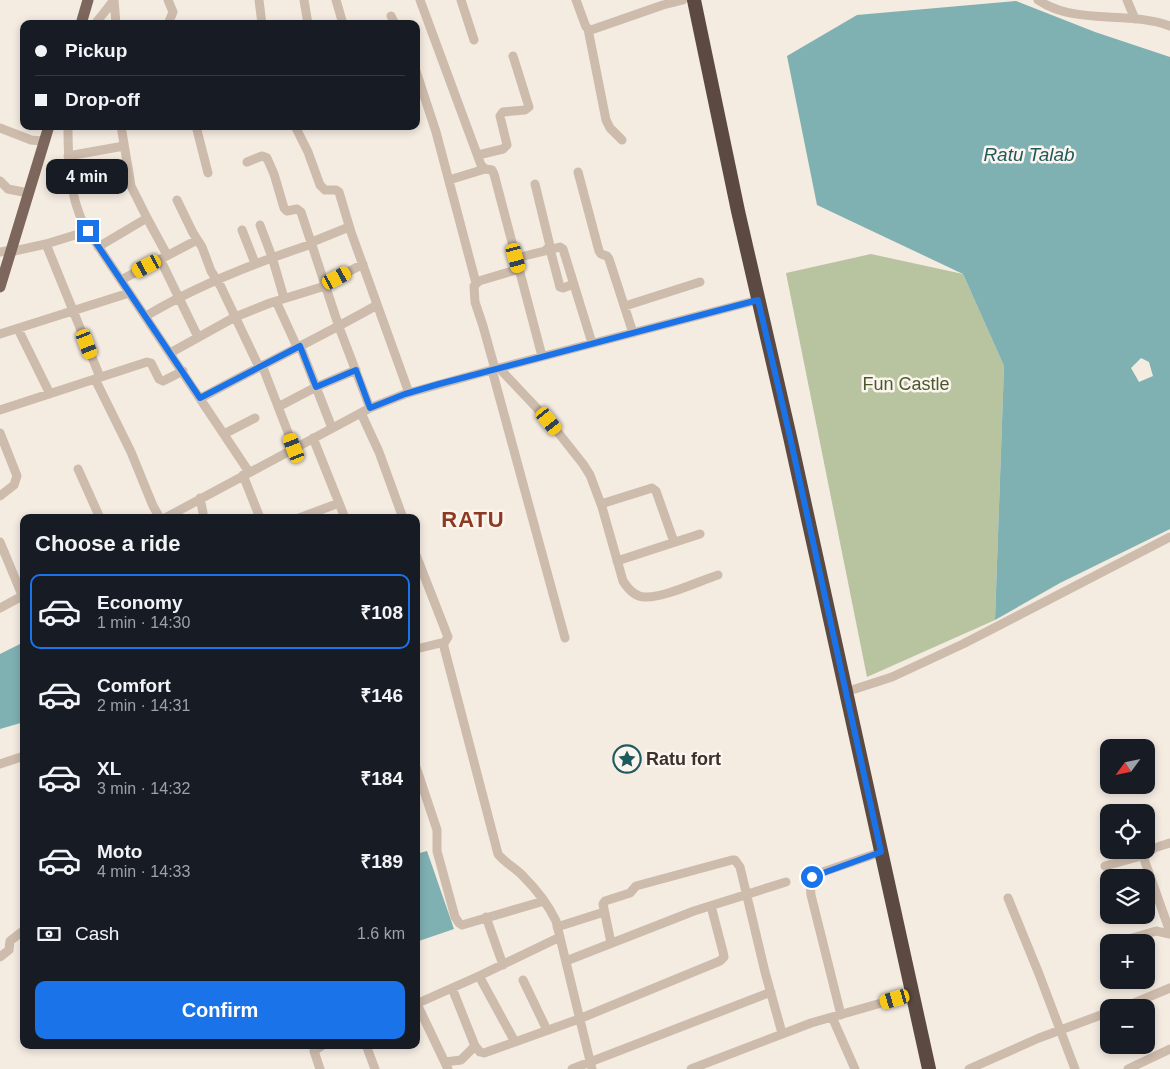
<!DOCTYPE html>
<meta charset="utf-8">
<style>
:root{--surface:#171b24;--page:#20242c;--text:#f1f3f6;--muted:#9ea1a6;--line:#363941;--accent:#1a73e8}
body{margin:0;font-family:Helvetica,sans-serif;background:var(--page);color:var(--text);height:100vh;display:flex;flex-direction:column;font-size:19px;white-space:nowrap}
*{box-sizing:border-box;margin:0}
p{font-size:16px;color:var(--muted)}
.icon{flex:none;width:28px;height:28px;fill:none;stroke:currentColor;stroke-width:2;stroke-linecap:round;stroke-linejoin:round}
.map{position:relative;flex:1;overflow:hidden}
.drawer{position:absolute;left:20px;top:514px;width:400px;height:535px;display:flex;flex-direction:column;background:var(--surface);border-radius:10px;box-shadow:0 2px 8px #0003}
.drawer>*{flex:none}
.hud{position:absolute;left:20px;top:20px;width:400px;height:110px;border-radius:10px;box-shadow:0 2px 8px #0003;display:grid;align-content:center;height:110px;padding:0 15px;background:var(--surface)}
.needle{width:32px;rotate:237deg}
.buttons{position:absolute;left:1100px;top:739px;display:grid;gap:10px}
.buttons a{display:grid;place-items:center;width:55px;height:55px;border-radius:10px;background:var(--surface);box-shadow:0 2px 8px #0003;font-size:25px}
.end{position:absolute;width:22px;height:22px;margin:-11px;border:6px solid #1a73e8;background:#fff;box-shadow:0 0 0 2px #fff}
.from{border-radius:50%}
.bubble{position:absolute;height:35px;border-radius:10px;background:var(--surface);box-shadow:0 2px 8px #0003;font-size:16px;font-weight:700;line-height:35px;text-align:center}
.car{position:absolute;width:15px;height:30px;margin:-15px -8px;border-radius:6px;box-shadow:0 0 4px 1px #0007;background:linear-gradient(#f5c518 24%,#345 0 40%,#f5c518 0 76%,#345 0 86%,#f5c518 0)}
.hud b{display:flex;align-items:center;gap:18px;height:48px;font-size:19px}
.hud b+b{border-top:1px solid var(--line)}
.hud i{width:12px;height:12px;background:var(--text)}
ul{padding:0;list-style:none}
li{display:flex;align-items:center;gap:15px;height:75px;margin:0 10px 8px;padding:0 5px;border:2px solid transparent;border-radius:10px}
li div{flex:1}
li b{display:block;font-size:19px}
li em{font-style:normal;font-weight:700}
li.on{border-color:var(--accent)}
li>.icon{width:45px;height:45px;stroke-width:1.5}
h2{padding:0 15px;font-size:22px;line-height:60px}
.pay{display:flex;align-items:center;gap:12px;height:55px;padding:0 15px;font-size:19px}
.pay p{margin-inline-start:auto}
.primary-button{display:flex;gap:10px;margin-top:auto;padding:10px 15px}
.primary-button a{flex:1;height:58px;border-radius:10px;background:var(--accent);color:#fff;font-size:20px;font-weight:700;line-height:58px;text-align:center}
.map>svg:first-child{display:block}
.green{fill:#b8c4a0}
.water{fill:#7fb0b2;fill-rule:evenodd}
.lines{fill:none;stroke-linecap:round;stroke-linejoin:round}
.minor{stroke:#cdbbac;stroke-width:9}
.major{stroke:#7d675c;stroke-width:11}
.highway{stroke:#5c4a42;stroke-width:14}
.route{stroke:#1a73e8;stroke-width:6}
.labels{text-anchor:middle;stroke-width:5;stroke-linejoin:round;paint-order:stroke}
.park-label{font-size:18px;fill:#4a5a2e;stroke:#fbf5ee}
.poi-label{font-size:18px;font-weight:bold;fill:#3b302b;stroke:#fbf5ee;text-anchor:start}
.water-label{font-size:19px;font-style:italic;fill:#1f5a5e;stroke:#fbf5ee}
.district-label{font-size:22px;font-weight:bold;letter-spacing:1px;fill:#8c3b22;stroke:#fbf5ee}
</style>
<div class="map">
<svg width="1170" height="1069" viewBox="0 0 1170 1069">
<rect width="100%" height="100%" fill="#f4ebe1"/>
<!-- green -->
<path class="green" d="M871,254L963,274L1004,366L995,620L867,677L786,273Z"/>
<!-- water -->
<path class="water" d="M1016,1L1095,32L1170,57V529L1060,583L995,620L1004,366L963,274L817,205L787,56L857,15ZM1141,358L1149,362L1153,376L1139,382L1131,368Z
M24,642V722L0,729V654Z
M427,851L454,929L416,942V854Z"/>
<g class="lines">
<!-- minor -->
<path class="minor" d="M114,0L116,24
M168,0L173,12L168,24
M259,0L262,24
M304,0L308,24
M336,0L343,24
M420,0L481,165L485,169L492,170L494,174L542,356
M461,0L474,40
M576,0L586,27L591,30L663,5L683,0
M1038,0C1077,26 1127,10 1170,26
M1127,0L1135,19
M391,16L395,24
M95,24L114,0
M588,29L606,120L610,128L622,140
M416,71L436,132L476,283
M68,126C68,161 69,194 84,225L249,472
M196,126L208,173
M295,126L308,152L320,185L325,190H336L339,192L351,232L409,393
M0,128L31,140L44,141
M478,155L503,149L507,145L500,116L503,112L525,110L529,107L513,56
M68,156L124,146
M247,162L262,156L267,158L274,174L284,208L287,211L297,209L301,212L339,327L370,408
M578,172L599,251L601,254L607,256L609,259L633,333
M449,180L485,169
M0,181L8,189L28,193
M177,200L193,233L202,247L211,271L221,287L259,367
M147,218L167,255
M260,225L272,257L284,298
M242,230L255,263
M312,242L349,227
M46,244L100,377
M98,247L147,218L131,186L121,126
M550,249L560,287L563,288L574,284
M548,250L560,247L563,249L592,343
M0,252L11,250
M10,252L46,244L88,231
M516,258L545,251L550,246L535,184
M160,259L198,337
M121,280L197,240
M325,284L363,264
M276,301L297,347
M625,306L700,282
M146,316C198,285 254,263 312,244
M18,329L50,394
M0,334L129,293
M300,346L332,428
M170,353L235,317L270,303L325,286
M262,365L294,448
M499,368L549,421L583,464L590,475L602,507L623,581C628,589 635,597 645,597C664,598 699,581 718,575
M495,369L483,326L475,302L474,286L479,281L519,269
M492,370L565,638
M95,379L131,452L153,506L160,518
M201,398C259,366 319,338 377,305
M278,407L316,387L356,370
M0,410L147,362L151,363L159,379L163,381L183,371
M361,413L379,452L403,518
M0,433L17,476L14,485L0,496
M224,434L255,418
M313,438L345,518
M78,469L100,518
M243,475L260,518
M200,498L204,518
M601,504L652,488L656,491L674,542
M165,518L370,408L405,394L495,369L758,300
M299,518L339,503
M0,542L22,595
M416,555L448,637L444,643V647L498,854C504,862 515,868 522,875C536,889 548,904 556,921L592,1069
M617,561L700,534
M0,608L24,595
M416,649L445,642
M855,689L892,677L963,644L1170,537
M0,764L24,756
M416,767L437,830V851L455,917L459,923L462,925L544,901
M1170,843C1161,846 1147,848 1144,859L1170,932
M1105,866L1145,855
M1008,898L1039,974L1075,1069
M486,917L503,965
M557,927L604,912
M1132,938L1156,931L1170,934
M611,943L603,904L605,901L630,893L636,886L732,860H735L740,867L765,972L782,1033
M0,957L9,950L10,941L24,930
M566,961L694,911L786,882
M479,976L515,1042
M523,980L547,1030
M452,988L475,1046L480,1052L484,1053L579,1019L720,961L724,957L723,952L711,906
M416,1004L479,976L560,937
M417,1004L448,1069
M1122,1008L1170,988
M841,1015L811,895L810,881L817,874L881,852
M832,1017L855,1069
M366,1045L375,1069
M445,1062L461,1060L475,1046
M320,1069L314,1051L323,1045
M572,1069L771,992
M691,1069L811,1023L913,994
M969,1069L1039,1038L1109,1012
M1128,1069L1170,1049"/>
<!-- major -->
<path class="major" d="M81,24L88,0
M0,287L49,126"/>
<!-- highway -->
<path class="highway" d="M694,0L738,211L790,437L929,1069"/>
</g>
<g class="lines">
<!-- route -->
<path class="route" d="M88,231L200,398L300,346L316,387L356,370L370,408L405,394L439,384L758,300L790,437L881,852L812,877"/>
</g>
<!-- icons -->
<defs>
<g id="sight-ring" transform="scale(1.4375)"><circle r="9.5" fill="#fbf5ee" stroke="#1f5a5e" stroke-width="1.5"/><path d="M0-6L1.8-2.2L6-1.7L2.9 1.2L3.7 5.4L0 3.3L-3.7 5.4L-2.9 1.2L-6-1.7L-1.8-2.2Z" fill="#1f5a5e"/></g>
</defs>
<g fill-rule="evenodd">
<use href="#sight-ring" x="627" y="759"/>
</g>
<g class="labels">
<!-- park labels -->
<g class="park-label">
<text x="906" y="390">Fun Castle</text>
</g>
<!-- poi labels -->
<g class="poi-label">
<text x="646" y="765">Ratu fort</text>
</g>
<!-- water labels -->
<g class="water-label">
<text x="1029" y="161">Ratu Talab</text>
</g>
<!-- district labels -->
<g class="district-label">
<text x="473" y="527">RATU</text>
</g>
</g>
</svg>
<div class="buttons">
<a><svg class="needle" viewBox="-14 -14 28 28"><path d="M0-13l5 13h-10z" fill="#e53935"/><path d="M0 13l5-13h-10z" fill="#9ea1a6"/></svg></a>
<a><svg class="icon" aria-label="locate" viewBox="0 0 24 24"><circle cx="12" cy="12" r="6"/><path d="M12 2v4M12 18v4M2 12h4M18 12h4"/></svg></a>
<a><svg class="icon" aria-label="layers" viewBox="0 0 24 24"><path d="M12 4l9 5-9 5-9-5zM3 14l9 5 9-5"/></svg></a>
<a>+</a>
<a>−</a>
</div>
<i class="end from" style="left:812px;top:877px"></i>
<i class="end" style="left:88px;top:231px"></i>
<div class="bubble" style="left:46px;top:159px;width:82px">4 min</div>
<i class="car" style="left:516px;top:258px;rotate:165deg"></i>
<i class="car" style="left:147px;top:266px;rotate:242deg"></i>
<i class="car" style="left:337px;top:278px;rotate:62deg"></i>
<i class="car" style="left:87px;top:344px;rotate:159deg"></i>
<i class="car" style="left:549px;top:421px;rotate:141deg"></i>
<i class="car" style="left:294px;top:448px;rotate:339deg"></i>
<i class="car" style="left:895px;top:999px;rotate:254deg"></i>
<div class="hud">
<b><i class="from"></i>Pickup</b>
<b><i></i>Drop-off</b>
</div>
<section class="drawer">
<h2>Choose a ride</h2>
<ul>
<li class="on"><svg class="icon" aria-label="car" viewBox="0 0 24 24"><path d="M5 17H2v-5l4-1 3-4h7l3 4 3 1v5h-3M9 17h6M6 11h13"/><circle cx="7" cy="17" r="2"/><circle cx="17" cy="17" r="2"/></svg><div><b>Economy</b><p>1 min · 14:30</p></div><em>₹108</em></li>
<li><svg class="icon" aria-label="car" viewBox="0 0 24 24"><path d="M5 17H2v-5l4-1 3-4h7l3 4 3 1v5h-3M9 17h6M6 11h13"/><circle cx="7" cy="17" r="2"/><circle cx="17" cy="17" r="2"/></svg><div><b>Comfort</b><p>2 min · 14:31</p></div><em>₹146</em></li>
<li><svg class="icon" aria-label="car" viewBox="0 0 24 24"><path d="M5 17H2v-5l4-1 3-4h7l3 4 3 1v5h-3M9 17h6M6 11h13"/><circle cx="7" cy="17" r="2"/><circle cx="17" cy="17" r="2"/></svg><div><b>XL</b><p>3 min · 14:32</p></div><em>₹184</em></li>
<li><svg class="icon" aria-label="car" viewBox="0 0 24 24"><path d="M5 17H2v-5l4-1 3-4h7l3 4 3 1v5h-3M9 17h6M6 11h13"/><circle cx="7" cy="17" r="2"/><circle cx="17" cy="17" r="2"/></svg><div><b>Moto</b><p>4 min · 14:33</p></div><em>₹189</em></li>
</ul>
<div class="pay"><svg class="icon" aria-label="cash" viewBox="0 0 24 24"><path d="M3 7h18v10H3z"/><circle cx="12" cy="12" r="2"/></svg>Cash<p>1.6 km</p></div>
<div class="primary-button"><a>Confirm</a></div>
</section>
</div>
